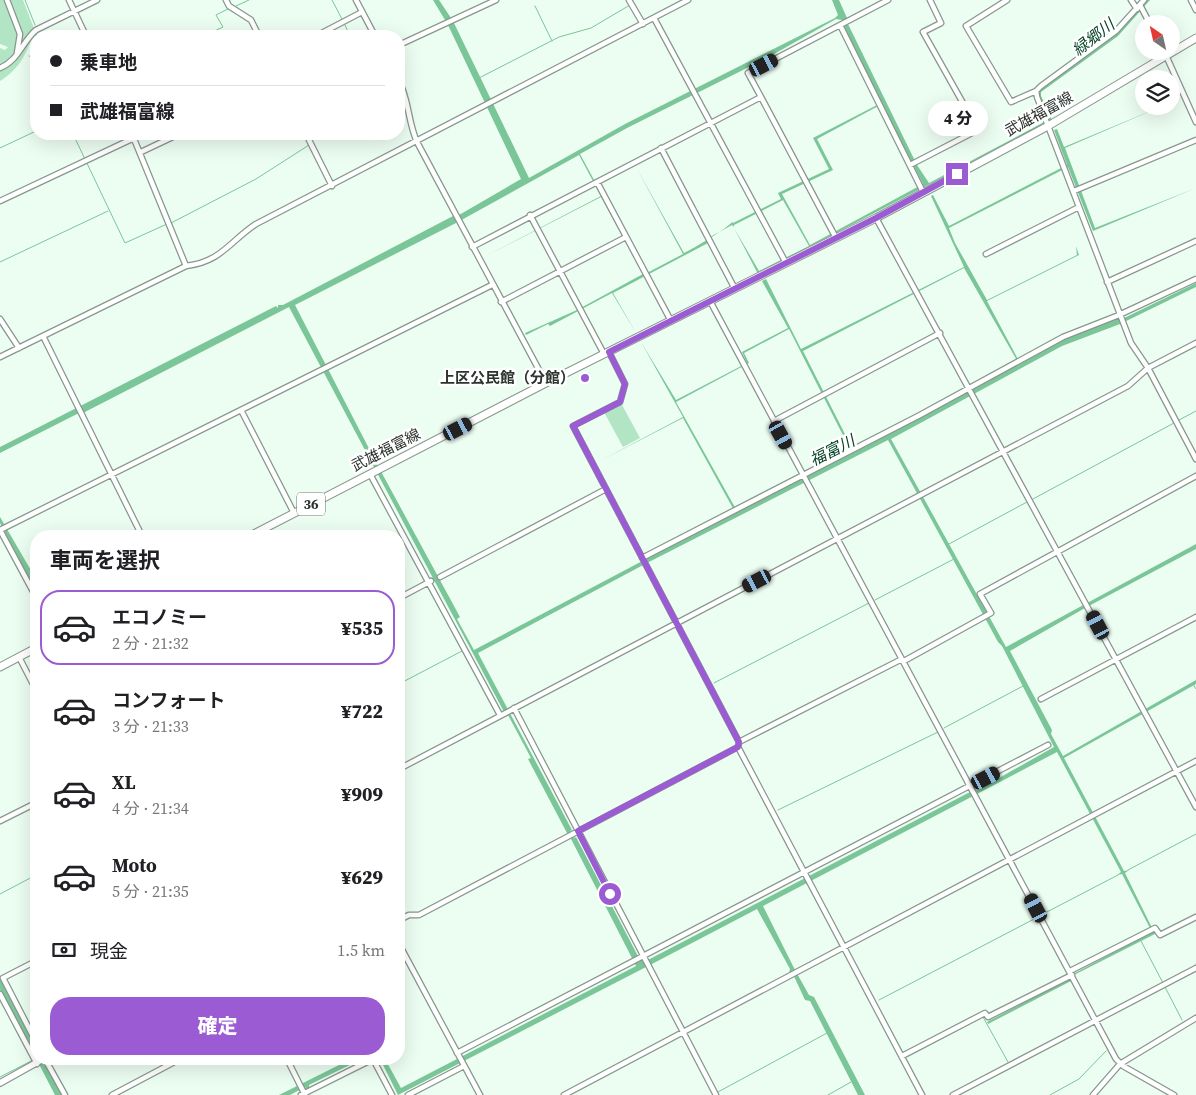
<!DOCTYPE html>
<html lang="ja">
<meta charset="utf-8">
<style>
:root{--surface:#fff;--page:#f2f2f2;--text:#202124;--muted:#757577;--line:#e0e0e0;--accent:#9b5cd3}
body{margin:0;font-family:"Source Serif 4","Noto Sans JP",serif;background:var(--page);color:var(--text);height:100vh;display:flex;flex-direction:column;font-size:19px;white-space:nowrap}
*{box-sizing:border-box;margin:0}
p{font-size:16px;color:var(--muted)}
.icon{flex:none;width:28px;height:28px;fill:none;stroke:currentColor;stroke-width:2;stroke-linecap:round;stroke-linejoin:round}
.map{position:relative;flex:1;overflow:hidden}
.panel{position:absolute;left:30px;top:530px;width:375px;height:535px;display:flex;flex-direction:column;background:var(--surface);border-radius:20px;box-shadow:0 5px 20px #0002}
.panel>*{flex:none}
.guide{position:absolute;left:30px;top:30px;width:375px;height:110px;border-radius:20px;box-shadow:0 5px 20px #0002;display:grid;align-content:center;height:110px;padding:0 20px;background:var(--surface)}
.needle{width:32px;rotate:326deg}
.tools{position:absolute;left:1135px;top:15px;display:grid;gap:10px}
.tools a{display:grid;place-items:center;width:45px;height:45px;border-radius:50%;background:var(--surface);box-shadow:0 5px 20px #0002;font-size:25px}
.end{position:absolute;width:22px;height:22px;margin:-11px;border:6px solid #9b5cd3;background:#fff;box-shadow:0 0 0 2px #fff}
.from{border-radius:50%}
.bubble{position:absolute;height:35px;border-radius:18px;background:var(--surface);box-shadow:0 5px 20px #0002;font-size:16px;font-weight:800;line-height:35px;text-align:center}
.car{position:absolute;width:15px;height:30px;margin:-15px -8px;border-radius:6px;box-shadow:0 0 4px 1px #0007;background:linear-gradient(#222 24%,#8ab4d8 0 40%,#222 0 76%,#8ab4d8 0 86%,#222 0)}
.guide b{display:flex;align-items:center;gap:18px;height:48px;font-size:19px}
.guide b+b{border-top:1px solid var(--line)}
.guide i{width:12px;height:12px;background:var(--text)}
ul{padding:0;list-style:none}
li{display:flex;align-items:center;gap:15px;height:75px;margin:0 10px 8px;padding:0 10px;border:2px solid transparent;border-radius:20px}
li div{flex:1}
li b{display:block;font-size:19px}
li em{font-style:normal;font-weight:800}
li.active{border-color:var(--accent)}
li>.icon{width:45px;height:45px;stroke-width:1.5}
h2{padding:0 20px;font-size:22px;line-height:60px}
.pay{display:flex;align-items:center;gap:12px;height:55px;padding:0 20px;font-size:19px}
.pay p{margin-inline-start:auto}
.action{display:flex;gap:10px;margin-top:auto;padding:10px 20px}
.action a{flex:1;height:58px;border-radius:20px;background:var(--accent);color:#fff;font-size:20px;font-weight:800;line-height:58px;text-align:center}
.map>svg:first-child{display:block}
.green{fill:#b2e5c4}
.water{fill:#7bc698;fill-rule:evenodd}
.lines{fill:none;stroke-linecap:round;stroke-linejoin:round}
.stream{stroke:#7bc698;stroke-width:1}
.minor-casing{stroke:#88978d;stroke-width:7}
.tertiary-casing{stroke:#88978d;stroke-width:8}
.primary-casing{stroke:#88978d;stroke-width:9}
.minor{stroke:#fff;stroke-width:4.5}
.tertiary{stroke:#fff;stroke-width:5.5}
.primary{stroke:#fff;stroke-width:7}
.route{stroke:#9b5cd3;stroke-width:6}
.poi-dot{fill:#9b5cd3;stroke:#fff;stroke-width:2}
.labels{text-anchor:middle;stroke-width:5;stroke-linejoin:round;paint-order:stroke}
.shield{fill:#fff;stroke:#6b706d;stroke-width:1}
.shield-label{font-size:14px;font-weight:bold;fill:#2c322e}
.street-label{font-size:15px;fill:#2c322e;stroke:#fff}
.poi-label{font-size:15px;font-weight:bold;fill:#2c322e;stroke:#fff;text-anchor:end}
.water-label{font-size:16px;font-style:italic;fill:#064426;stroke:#fff}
</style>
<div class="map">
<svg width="1196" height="1095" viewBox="0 0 1196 1095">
<rect width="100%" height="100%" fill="#ecfdf2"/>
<!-- green -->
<path class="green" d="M0,0H23L35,31C27,52 20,69 0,81V48L5,50L8,47L0,44Z
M621,403L640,438L623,447L604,412Z"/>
<!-- water -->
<path class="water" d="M433,0H439L453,21L529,178L625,124L835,18L838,15L832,0H839L847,18L844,20L848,24L917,165L929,183L1048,120L1038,93L1043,86L1116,34L1147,0H1150L1118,36L1041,92V96L1052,120L758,274L734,228L759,271L809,246L783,200L734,225V227L732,225L710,237L708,243L613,293L636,333L612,293L550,326L548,324L526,335L525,333L577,310L643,274L601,197L484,257L601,196L579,155L456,223L295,305L378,466L460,617L457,619L474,650L735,512L683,418L598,462L683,417L641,342L676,400L747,363L742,352L788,328L762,281L766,279L801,349L964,267L931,196L933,195L949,226L1067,165L1054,130L1057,129L1064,147L1160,107L1065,148L1095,228L1196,188L1093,231L1068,167L949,228L955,243L987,300L1077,255L1076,246L1079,255L987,301L1020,363L1064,339L1117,319L1120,320L1196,283V287L1120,324L1062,346L891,439L1006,647L1196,544V549L1085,608L1010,651L1052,730L1051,734L1063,756L1196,680V684L1064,758L1124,871L1129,870L1125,873L1155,934L1076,974H1073L1152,932L1122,874L1117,875L1121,872L1057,752L763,906L795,970L809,995L814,997L865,1095H858L810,1001L805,1000L792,972L789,973L790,969L757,909L650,965L649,963L645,965L646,967L398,1095L380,1059H385L401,1088L636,966L568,833H567L528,759L531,758L508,715L503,710L289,307L83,413H79L0,453V447L276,306L278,308V305H283L453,216L459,215L521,179L448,25ZM836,19L842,20L843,27L881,103L813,138L829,169L778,193L781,199L733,223L732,222C729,227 693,249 684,253L636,167L683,254L645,274L580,154L627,128L767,58ZM882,104L923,184L810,245L782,194L833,170L817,139ZM964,268L1019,364L854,452L803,351ZM789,329L852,453L737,511L676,402L749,363L744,353ZM888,440L998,642L1002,646L1054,747L978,790L968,793L644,962L640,960L576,837L574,838L570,831L572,830L478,653L647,563Z
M0,517L36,579V591L0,523Z
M0,976L36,1046V1059H42L62,1095H55L0,989Z
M1071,978L1073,980L988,1024L987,1022Z
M351,1059H362L309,1085L311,1095L305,1087L290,1095H279Z"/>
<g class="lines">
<!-- stream -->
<path class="stream" d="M25,0L35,25
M332,0L342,19
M236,6L249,0
M535,6L552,41
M344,23L350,36
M204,36L223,27L216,15L228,9
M36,51L35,41L37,31
M29,56L36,59
M479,78L559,37L591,28L630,5
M73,134L125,243L167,224
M0,148L36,131
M171,223L256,179L309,145L308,143
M0,262L108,211
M1179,420L1196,411
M1033,499L1174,423
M949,544L1027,502
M875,600L954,559
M714,683L869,603
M399,684L462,651
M1193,684L1196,689
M944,728L1023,686
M778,810L938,732
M1128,870L1196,834
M0,894L36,875
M1043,914L1118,875
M1141,941L1163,983
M1165,987L1182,1020
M879,1000L1038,917
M907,1057L983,1017L1008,1062
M0,1077L33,1060
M718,1092L827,1033
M712,1095L713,1094
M828,1095L851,1082
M1050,1095L1079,1079L1106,1051"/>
<!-- minor casing -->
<g class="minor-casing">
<path id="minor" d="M7,0L20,34L17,53
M69,0L86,36
M226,0L229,6L251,20L259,36
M356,0L375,36
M629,0L643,24
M1007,0L966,26L1011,102L1036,91
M1131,0L1137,9
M1144,0L1116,31L1041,86L1036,91L1037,97L1131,343L1148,368L1196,459
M1191,0L1196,10
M1140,5L1150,24
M654,18L786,263
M840,25L923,192
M316,36L362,12
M399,45L496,0
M1164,51L1196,122
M0,68C20,59 21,43 36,30L97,0
M399,81C409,100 408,122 417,142L546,383
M761,97L748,73L888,0
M132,134L186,266
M306,134L332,186
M661,148L735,289
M141,152L179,134
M910,165L972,133L977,128L923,32L941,23L930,0
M597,182L671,321
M1074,191L1196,140
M0,201L134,138
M530,215L604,354
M876,218L1196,807
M472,247L761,97L836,238
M986,254L1079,207
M1107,282L1196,241
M710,301L1116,1059L1123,1066L1174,1095
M501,302L626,237
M0,319L19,348
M43,336L142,536
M609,352L625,384L620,402L573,426L739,742L738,747L922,1095
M0,357L186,266C221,262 230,241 256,224L688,0
M241,410L294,513
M774,421L940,333
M370,474L500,715
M0,530L492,285
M0,530L36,597
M642,558L920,415L1063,337L1119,315L1196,279
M440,577L606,489
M399,598L431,581
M19,657L36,690
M904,661L991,613L980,594L1196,476
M1041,699L1196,617
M514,708L716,1095
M739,742L902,659
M399,769L1128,386L1148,368L1196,343
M0,821L36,803
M399,920L409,915H419L738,747
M399,944L480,1095
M36,961L3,978L36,1042
M1070,971L1155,928L1160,935L1196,917
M0,994L37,1064
M457,1053L1048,745
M902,1056L985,1013L988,1017L1072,975
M45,1059L65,1095
M287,1059L305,1095
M112,1095L180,1059
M301,1095L373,1059L392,1095
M408,1095L464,1066
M564,1095L1196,761
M953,1095L1196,968
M1093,1095L1120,1064L1196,1018"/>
</g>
<!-- tertiary casing -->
<g class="tertiary-casing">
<path id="tertiary" d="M0,1083L43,1059"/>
</g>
<!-- primary casing -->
<g class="primary-casing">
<path id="primary" d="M250,536L546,383L876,218L1048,126L1196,38
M0,667L36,648"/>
</g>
<!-- minor -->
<use href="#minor" class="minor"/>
<!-- tertiary -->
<use href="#tertiary" class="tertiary"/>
<!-- primary -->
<use href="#primary" class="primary"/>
</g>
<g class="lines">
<!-- route -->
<path class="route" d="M610,894L578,831L738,747L739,742L573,426L620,402L625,384L609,352L876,218L957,174"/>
</g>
<!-- markers -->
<circle class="poi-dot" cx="585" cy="378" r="5"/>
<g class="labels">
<!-- shield labels -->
<rect class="shield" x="297" y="492.5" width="28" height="23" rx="4"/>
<g class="shield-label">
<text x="311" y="509">36</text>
</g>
<!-- street labels -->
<g class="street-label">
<text transform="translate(1039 114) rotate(-29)" y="5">武雄福富線</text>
<text transform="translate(386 450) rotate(-27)" y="5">武雄福富線</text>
</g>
<!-- poi labels -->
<g class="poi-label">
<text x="575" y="383">上区公民館（分館）</text>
</g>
<!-- water labels -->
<g class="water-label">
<text transform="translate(1093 37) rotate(-38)" y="6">緑郷川</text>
<text transform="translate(832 450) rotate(-27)" y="6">福富川</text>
</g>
</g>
</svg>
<div class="tools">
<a><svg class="needle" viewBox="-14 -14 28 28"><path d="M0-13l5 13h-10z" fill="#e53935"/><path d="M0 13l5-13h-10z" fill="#757577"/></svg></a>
<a><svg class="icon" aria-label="layers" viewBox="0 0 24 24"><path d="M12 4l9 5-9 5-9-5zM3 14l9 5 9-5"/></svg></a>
</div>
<i class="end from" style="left:610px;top:894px"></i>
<i class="end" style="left:957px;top:174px"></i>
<div class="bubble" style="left:928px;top:101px;width:60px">4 分</div>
<i class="car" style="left:764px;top:65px;rotate:63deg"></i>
<i class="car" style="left:458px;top:429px;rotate:63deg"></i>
<i class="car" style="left:781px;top:435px;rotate:151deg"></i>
<i class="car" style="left:757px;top:581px;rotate:243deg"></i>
<i class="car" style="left:1098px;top:625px;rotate:332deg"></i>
<i class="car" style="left:986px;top:778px;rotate:62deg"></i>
<i class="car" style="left:1036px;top:908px;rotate:332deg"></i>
<div class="guide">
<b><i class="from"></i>乗車地</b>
<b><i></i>武雄福富線</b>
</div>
<section class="panel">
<h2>車両を選択</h2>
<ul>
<li class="active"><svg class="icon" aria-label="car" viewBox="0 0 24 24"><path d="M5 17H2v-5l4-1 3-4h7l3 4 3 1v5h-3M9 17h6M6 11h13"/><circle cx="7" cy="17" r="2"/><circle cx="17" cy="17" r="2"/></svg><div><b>エコノミー</b><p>2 分 · 21:32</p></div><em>¥535</em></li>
<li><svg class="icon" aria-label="car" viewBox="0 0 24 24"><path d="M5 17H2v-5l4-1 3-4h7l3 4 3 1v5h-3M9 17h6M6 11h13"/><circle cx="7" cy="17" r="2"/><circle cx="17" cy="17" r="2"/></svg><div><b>コンフォート</b><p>3 分 · 21:33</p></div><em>¥722</em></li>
<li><svg class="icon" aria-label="car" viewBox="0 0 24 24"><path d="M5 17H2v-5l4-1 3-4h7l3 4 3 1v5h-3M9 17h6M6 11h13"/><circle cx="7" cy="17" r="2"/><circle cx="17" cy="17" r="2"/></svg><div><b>XL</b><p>4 分 · 21:34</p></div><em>¥909</em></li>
<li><svg class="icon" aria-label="car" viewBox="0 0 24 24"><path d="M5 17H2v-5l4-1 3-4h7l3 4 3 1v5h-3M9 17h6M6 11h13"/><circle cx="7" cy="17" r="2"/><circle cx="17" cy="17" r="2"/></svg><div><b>Moto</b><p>5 分 · 21:35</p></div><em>¥629</em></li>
</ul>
<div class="pay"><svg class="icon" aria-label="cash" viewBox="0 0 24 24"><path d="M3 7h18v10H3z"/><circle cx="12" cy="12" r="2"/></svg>現金<p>1.5 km</p></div>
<div class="action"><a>確定</a></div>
</section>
</div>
